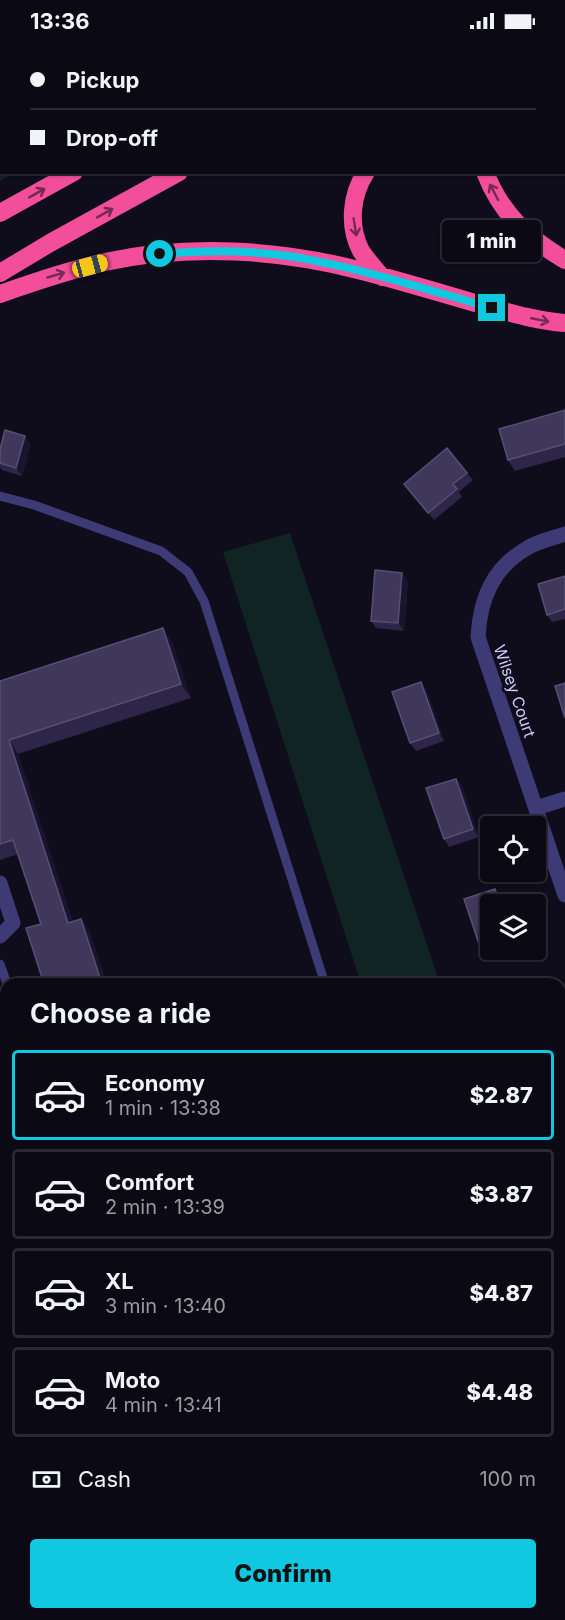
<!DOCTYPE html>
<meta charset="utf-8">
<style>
:root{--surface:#0b0914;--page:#14121d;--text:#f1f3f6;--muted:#9a9aa0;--line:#2b2a34;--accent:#10c8e0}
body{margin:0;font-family:Inter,sans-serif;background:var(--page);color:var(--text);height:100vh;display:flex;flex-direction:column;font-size:22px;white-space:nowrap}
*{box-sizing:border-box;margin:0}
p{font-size:20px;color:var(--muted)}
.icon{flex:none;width:33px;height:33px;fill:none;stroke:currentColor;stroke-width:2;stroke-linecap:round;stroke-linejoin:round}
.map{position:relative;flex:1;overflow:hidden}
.details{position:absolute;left:0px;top:936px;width:566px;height:642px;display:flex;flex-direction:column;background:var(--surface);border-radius:18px 18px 0 0;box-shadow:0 2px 4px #0004,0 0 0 2px var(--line)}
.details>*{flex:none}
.banner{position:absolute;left:0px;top:0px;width:566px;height:132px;box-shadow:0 2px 4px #0004,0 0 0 2px var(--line);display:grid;align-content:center;height:132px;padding:0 30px;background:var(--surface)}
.fabs{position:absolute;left:480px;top:774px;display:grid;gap:12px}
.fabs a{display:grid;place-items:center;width:66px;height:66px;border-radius:6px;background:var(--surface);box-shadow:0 2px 4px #0004,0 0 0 2px var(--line);font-size:30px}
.end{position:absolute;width:27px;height:27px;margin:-14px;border:8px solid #10c8e0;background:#111;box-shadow:0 0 0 3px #111}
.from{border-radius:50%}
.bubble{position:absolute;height:42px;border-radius:6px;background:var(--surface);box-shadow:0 2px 4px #0004,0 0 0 2px var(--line);font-size:20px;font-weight:800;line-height:42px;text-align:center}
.car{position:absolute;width:18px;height:36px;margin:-18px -9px;border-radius:8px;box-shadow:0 0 4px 2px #0007;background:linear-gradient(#f5c518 24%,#345 0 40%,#f5c518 0 76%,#345 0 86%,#f5c518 0)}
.banner b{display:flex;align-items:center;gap:21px;height:57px;font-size:22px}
.banner b+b{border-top:2px solid var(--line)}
.banner i{width:15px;height:15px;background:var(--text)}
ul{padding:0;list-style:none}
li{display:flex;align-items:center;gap:18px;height:90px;margin:0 12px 9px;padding:0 18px;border:3px solid var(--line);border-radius:6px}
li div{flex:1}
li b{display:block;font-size:22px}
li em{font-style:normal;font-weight:800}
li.selected{border-color:var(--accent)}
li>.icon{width:54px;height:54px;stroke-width:1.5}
h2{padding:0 30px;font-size:27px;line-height:72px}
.pay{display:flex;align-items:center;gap:15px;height:66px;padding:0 30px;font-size:22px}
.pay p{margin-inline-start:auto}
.button{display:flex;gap:12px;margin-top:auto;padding:12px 30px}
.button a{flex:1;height:69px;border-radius:6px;background:var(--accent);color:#111;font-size:24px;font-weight:800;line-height:69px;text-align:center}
.status{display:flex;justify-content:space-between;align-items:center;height:42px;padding:0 30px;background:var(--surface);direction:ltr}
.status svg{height:16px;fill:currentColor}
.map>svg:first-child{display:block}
.green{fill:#102424}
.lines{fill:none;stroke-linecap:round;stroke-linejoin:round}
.service{stroke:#3e3a76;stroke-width:9}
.minor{stroke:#3e3a76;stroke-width:15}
.motorway{stroke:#f24e9a;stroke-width:18}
.wall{fill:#2d2648}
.shaded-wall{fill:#1a142e}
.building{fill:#3f385b;stroke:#564f74;stroke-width:1.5}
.oneway{stroke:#752a54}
.route{stroke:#10c8e0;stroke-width:8}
.labels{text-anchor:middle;stroke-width:6;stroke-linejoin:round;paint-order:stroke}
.street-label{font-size:16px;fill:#d0cafb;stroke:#0f0c1b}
</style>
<div class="status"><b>13:36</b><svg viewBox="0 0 49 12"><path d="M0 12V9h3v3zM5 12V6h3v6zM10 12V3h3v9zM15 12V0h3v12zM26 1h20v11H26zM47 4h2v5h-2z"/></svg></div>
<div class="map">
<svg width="565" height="1578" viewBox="0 0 565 1578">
<rect width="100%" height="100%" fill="#0f0c1b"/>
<!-- green -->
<path class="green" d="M118,0H244L241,2L115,1Z
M1,71L2,130L14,131L0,139V72Z
M290,491L440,942H361L223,510Z
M560,1303L565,1320V1578H194L197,1572H560Z"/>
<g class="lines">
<!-- service -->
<path class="service" d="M0,454L34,463L161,509L188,530L204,559L325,942
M0,922L7,942
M0,1370L6,1368
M168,1578L172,1572"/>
<!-- minor -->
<path class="minor" d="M565,492C553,496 540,499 529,505C493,525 480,556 478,595L565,853
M536,766L565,757
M0,841L13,881L0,894"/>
<!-- motorway -->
<path class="motorway" d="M65,2L68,0
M309,2L312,0
M413,2L416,0
M487,2L488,0
M0,40L2,39
M366,130C351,153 348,184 361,209C367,218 375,227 382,235
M485,130C501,172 528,196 565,218
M0,171L74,130
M0,231L50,201L179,130
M0,252C34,240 69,228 105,220C188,202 280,207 362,229C405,240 447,253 489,265C514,272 539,279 565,281"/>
</g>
<!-- wall -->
<path class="wall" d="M565,368V415L515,429L508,418Z
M31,402L22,434L2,428L0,425V407Z
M467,431L473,438L459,450L462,455L434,478L404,442Z
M565,534V577L552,580L547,573Z
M408,539L404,589L376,586L371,579Z
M172,600L191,656L18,712L73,880L81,877L90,891L107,942H44L41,882L18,812L0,818V639Z
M426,647L444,699L416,709L410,701Z
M456,737L462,744L479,795L449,805L444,797Z
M495,847L500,855L503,862H490V908H511L486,915L481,908L464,857Z
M6,1066V1263L0,1265V1068Z"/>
<!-- shaded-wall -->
<path class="shaded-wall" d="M25,394L31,402L22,434L16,426Z
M402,531L408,539L404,589L398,581Z
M163,586L172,600L191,656L181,642Z
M421,640L426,647L444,699L439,691Z
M9,698L18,712L78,895L68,881Z
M456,737L462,744L479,795L473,787Z
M495,847L500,855L503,862H500Z
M81,877L90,891L107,942H102Z"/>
<!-- building -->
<path class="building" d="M565,368V402L508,418L499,387Z
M5,388L25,394L16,426L0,421V407Z
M447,406L467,431L453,442L457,447L428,471L404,442Z
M375,528L402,531L398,581L371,579Z
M565,534V567L547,573L538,542Z
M163,586L181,642L9,698L68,881L81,877L102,942H44L26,886L41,882L13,798L0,802V639Z
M421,640L439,691L410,701L392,650Z
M565,641V676L555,644Z
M456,737L473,787L444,797L426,746Z
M495,847L500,862H490V905L481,908L464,857Z
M6,1066V1247L0,1249V1068Z"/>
<!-- one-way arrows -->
<defs><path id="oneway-shaft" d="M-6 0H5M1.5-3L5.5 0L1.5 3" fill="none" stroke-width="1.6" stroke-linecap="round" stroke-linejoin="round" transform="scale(1.5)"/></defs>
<g class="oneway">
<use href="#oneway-shaft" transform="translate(494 150) rotate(-118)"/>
<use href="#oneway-shaft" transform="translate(37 151) rotate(-29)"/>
<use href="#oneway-shaft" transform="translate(105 171) rotate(-29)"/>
<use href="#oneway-shaft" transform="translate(355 185) rotate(81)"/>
<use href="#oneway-shaft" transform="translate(56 233) rotate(-16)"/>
<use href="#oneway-shaft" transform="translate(540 278) rotate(11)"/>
</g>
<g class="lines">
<!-- route -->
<path class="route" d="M160,212C202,208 246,208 288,214C358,225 425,247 492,266"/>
</g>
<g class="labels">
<!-- street labels -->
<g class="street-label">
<text transform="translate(515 649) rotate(71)" y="6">Wilsey Court</text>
</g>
</g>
</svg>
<div class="fabs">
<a><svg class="icon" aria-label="locate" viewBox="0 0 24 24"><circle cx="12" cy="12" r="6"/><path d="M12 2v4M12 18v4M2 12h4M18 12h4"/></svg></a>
<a><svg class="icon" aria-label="layers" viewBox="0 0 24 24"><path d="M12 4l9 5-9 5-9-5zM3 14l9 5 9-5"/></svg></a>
</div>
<i class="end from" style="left:160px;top:212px"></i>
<i class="end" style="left:492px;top:266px"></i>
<div class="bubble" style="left:442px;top:178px;width:99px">1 min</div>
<i class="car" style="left:90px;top:224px;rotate:75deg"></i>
<div class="banner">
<b><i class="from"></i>Pickup</b>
<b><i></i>Drop-off</b>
</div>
<section class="details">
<h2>Choose a ride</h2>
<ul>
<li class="selected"><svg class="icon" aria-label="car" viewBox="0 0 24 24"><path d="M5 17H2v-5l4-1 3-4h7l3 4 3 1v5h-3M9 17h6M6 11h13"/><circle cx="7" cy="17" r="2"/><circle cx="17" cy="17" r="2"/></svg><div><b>Economy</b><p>1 min · 13:38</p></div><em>$2.87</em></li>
<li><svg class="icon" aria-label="car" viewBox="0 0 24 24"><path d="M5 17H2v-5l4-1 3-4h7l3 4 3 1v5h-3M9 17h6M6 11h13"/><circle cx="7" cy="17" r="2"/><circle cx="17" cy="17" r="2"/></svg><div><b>Comfort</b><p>2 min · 13:39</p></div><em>$3.87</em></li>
<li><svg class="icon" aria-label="car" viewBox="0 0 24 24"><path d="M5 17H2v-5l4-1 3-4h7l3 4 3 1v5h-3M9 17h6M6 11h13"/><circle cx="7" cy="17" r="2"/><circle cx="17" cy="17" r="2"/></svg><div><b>XL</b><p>3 min · 13:40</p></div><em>$4.87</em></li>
<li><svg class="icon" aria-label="car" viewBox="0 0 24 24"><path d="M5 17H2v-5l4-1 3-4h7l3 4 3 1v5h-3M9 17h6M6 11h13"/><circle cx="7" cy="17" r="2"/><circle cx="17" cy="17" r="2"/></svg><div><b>Moto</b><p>4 min · 13:41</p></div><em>$4.48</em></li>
</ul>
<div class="pay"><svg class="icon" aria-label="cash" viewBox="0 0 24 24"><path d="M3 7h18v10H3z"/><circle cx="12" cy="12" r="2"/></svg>Cash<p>100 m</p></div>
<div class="button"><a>Confirm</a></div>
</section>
</div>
